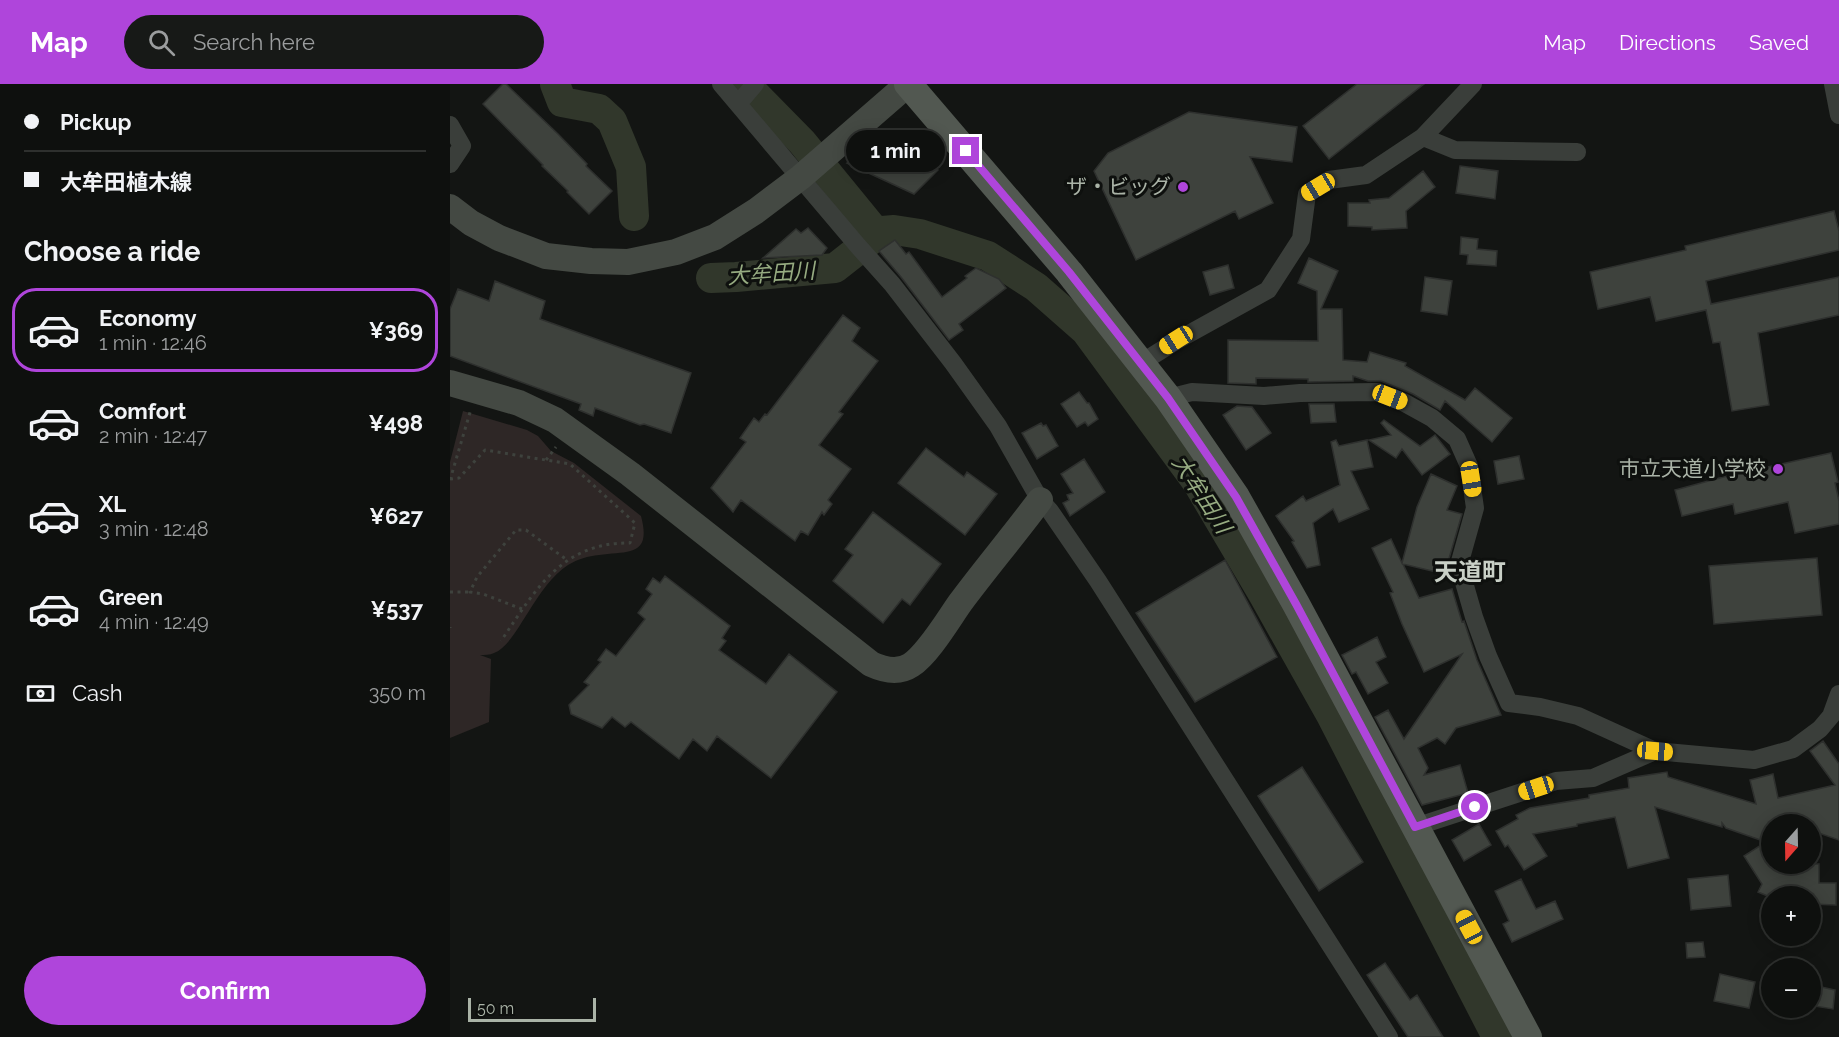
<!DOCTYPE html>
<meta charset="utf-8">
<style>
:root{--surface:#0e100e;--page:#171917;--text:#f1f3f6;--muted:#9b9d9e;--line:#2e302e;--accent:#af45db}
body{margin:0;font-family:Raleway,"Noto Sans JP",sans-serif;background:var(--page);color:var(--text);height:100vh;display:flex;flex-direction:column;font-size:22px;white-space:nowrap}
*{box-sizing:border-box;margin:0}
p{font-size:20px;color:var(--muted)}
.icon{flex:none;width:33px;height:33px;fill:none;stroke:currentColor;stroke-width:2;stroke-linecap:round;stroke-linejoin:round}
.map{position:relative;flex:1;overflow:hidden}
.drawer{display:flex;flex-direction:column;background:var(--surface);width:450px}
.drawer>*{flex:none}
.guide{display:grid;align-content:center;height:132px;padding:0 24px;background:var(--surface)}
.needle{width:39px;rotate:200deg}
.fabs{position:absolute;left:1311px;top:730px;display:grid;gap:12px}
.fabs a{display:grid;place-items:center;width:60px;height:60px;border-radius:50%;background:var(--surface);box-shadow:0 3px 15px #0003,0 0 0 2px var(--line);font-size:30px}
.scale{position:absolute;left:18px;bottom:15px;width:128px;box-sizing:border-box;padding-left:6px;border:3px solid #aab3a7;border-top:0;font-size:16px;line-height:21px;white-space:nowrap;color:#aab3a7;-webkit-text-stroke:4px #0e100e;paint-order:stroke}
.end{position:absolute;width:27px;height:27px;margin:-14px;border:8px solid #af45db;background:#fff;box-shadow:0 0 0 3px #fff}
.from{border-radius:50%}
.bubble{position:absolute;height:42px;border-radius:21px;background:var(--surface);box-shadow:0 3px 15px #0003,0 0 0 2px var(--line);font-size:20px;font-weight:700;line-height:42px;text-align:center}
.car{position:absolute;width:18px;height:36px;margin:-18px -9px;border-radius:8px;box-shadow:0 0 4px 2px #0007;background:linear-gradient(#f5c518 24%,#345 0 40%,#f5c518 0 76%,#345 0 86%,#f5c518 0)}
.guide b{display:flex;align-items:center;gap:21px;height:57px;font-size:22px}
.guide b+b{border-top:2px solid var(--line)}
.guide i{width:15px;height:15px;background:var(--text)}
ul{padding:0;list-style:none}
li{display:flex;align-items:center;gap:18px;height:84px;margin:0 12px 9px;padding:0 12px;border:3px solid transparent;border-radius:24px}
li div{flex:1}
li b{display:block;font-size:22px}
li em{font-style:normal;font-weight:700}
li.current{border-color:var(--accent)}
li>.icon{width:54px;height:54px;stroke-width:1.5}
h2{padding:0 24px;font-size:27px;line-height:72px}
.pay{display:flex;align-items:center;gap:15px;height:66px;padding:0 24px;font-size:22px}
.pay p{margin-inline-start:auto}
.primary-button{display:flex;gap:12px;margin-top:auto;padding:12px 24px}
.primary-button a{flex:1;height:69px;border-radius:36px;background:var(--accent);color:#fff;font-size:24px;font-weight:700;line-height:69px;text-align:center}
header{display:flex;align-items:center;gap:36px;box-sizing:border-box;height:84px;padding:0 30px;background:var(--accent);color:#fff}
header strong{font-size:28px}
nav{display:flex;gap:33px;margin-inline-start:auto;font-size:21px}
.search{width:420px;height:54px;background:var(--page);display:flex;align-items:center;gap:15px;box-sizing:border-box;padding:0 21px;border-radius:33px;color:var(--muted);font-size:22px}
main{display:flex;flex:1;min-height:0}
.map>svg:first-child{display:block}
.green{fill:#2e2726}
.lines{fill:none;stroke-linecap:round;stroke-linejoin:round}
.river{stroke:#31372b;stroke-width:30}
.building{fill:#3e423d;stroke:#2e302e;stroke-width:1.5}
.path{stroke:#3e423d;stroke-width:3;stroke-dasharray:3 4.5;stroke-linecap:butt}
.street{stroke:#3a3e3a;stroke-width:18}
.secondary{stroke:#444943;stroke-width:26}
.primary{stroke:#525851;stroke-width:28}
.route{stroke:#af45db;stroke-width:8}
.poi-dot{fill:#af45db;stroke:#0e100e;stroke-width:2}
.labels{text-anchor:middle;stroke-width:6;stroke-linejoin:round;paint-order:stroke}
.poi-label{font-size:21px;fill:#aab3a7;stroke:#0e100e;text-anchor:end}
.water-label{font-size:22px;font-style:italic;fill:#96ab81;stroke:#0e100e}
.quarter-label{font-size:24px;font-weight:bold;fill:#c9d0c7;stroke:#0e100e}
</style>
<header>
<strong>Map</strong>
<div class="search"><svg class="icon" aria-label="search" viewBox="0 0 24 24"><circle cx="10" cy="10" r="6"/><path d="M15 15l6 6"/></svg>Search here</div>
<nav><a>Map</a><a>Directions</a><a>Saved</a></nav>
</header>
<main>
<section class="drawer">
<div class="guide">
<b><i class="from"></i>Pickup</b>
<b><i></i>大牟田植木線</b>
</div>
<h2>Choose a ride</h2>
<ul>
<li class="current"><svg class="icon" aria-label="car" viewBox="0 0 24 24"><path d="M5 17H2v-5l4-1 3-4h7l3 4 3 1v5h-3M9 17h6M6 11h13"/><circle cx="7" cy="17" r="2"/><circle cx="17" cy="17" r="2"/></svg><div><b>Economy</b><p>1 min · 12:46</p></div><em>¥369</em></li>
<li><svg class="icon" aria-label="car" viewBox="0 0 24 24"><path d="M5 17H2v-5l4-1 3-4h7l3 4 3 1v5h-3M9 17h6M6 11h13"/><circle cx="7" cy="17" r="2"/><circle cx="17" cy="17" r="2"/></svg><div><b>Comfort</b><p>2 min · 12:47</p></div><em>¥498</em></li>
<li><svg class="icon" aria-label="car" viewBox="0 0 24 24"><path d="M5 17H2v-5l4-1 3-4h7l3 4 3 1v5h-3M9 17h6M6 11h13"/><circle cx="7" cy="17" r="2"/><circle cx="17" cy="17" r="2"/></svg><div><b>XL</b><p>3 min · 12:48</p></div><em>¥627</em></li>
<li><svg class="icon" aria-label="car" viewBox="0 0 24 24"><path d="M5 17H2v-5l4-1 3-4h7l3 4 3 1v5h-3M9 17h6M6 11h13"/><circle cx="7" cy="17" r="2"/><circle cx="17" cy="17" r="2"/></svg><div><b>Green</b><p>4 min · 12:49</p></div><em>¥537</em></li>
</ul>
<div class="pay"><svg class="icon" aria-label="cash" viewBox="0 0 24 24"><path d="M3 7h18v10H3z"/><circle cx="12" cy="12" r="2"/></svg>Cash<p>350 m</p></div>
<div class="primary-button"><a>Confirm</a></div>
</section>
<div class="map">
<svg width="1389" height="953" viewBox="0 0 1389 953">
<rect width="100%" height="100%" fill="#131513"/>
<!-- green -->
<path class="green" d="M13,327L77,346L88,352L101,367L124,379L191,432C202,473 178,467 149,471C138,472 128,475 118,481C102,491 89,511 79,527C70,540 59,563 44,569C40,571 34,571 30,571L41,575L39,638L0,654V378Z"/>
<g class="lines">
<!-- river -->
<path class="river" d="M105,0L112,18L149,25L162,37L181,83L184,132
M295,0L352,58L428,151
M261,194L286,193L385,184L432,147L444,146L470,150L538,172L586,203L636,247L747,398L813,510L881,631L1047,953"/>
</g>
<!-- building -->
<path class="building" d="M53,0H56L108,50L137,80L136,82L162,107L139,130L117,108L118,107L92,82L93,81L33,20Z
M907,0H974L879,75L853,42Z
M739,28L847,43L842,78L800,73L823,119L789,135L785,127L686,176L644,87L658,69Z
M457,47L488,86L464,110L397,79L416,66L427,70Z
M1010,82L1048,87L1045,115L1006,109Z
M973,87L985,103L956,127L957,144L922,146V143L898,142V119H920L919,116L939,114Z
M1384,127L1389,147V166L1256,197L1261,220L1389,193V231L1308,249L1319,321L1282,327L1270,258L1263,259L1256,226L1206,237L1200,213L1148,225L1140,188L1236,166L1235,162Z
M358,144L377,164L372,171L313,174L346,145L351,149Z
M1011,153L1028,155L1027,165L1047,167L1046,182L1017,180L1018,171L1010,170Z
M445,156L456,170L459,168L492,213L517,194L515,192L526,184L549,195L556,204L509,240L513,246L499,256L451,193L429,167Z
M859,174L888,187L871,225H892L893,276L917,278L920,268L956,279L955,282L1015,316L1025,304L1062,334L1042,358L995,317L990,326L963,310L931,297H918L903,292V297L858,298V295L806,294V300L778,299V256L868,257L867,207L848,199Z
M778,181L784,204L760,211L753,188Z
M975,193L1002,197L997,231L971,227Z
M45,197L95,217L90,235L241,289L221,349L194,340L190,341L145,324L143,332L129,326L131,320L0,272V225L8,205L39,217Z
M393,231L410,244L402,257L428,277L389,328L393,330L369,361L401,385L378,416L382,420L374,431L372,428L358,451L351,447L345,457L291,416L283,428L261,404L296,358L290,354L304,334L309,338L315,330L317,331Z
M629,308L637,319H639L648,335L638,342L635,338L627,343L611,320Z
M859,320H884L886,338L861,339Z
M787,322L802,323L821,349L796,366L773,331Z
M934,336L970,362L985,351L1000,370L972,391L952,365L946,374L919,356L941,351L931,339Z
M591,339L593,342L596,341L608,362L587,375L572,349Z
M886,356L889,362L917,356L923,383L901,387L919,425L889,438L883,425L863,439L870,481L857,484L842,458L844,457L826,432L853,412L856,417L890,401L881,358Z
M476,364L514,393L517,388L547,410L515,451L448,399Z
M1381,369L1388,398L1385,399L1389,417V440L1345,449L1338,418L1285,430L1283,420L1232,432L1225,406L1277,392Z
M1069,372L1074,395L1048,400L1044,377Z
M634,375L655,408L620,432L613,419L619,416L617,411L623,409L611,390Z
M981,390L1007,402L997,426L1012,430L998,478L999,491L953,480L969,514L1002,505L1012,538L1014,537L1027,576L1051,631L1006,644L995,660L987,654L968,664L978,684L974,691L1010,681L1018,709L972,721L925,633L938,626L954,655L1012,570L974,588L952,540L940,509L943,508L922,464L941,455L952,479L967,423Z
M423,428L491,480L460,521L452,515L433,539L383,497L403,471L395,465Z
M1367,474L1372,531L1264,540L1259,482Z
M775,476L827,573L745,618L686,529Z
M215,492L280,542L272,554L276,557L269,566L316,600L339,570L387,608L321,694L267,652L257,667L243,655L229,675L181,638L175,643L162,633L152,644L121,630L119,621L139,601L134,598L151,578L148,576L156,565L166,572L195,535L188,529L202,510L196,505L203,494L210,499Z
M927,553L936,573L926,578L938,599L918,610L906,588L902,590L892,571Z
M1373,657L1389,680V756L1360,746V741H1322V780H1369V799H1386V821L1360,820V813H1320L1308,808L1312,800L1294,772L1316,758L1276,744L1272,739V743L1205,723L1219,774L1178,784L1165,733L1127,740V742L1083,750L1097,772L1074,786L1058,761L1055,763L1046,747L1068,735L1066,731L1080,724L1139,714V711L1179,704L1178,694L1217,688L1218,693L1306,720L1300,696L1323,690L1328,714L1385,701L1360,667Z
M852,683L913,778L869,807L808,712Z
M1029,740L1041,761L1014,777L1002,756Z
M1278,791L1281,822L1241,826L1238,795Z
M1071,795L1086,825L1105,817L1113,835L1062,858L1053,840L1059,837L1045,807Z
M1253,858L1255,873L1237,874L1236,859Z
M935,879L960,916L967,911L993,953H958L917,891Z
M1270,890L1305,898L1299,924L1264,917Z
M1367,902L1385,906L1383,925L1364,922Z"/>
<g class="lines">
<!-- path -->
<path class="path" d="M96,376L106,363
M0,395L9,394L35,366L120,380L185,439L180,459C111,458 85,507 51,557
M0,396L21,325
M0,508H20
M72,525L33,510L20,508L27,493L66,446H76L117,476
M0,543V544"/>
<!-- street -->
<path class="street" d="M271,0L408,162L442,200L503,279L548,342L590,416L600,427L648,497L939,953
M1383,0L1389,31
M288,20L305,0
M0,41L12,62L0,80
M973,53L1005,66L1127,68
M691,279L726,257L818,206L851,155L857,110L879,96L916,91L973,53L1023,0
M718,314L742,308L814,312L850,309L927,308L953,318L982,334L1007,355L1019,382L1025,424L1009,481L1024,533L1038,572L1059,619L1090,623L1128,632L1205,667L1304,676L1343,665L1370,645L1381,632L1389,610
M965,743L1106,697L1143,694L1205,667"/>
<!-- secondary -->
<path class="secondary" d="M0,123L21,139L49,154L96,172L141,177L178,178L226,168L265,153L306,127L351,93L458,0
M0,299L69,319L105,336L180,390L421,580C434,586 449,589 461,581C478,570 498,536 510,519C536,484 564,451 590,416"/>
<!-- primary -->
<path class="primary" d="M458,0L619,188L718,314L786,413L846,520L1078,953"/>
</g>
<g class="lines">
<!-- route -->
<path class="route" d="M516,67L619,188L718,314L786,413L846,520L965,743L1025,723"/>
</g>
<!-- markers -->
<g class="poi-dot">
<circle cx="733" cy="103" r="6"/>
<circle cx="1328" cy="385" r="6"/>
</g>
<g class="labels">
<!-- poi labels -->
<g class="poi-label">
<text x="721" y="110">ザ・ビッグ</text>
<text x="1316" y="392">市立天道小学校</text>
</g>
<!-- water labels -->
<g class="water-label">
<text transform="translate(321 189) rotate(-4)" y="8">大牟田川</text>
<text transform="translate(752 410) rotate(57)" y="8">大牟田川</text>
</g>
<!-- quarter labels -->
<g class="quarter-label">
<text x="1020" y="496">天道町</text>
</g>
</g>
</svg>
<div class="fabs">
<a><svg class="needle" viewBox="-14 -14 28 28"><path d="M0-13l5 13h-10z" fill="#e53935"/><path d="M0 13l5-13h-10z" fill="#9b9d9e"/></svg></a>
<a>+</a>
<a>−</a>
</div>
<div class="scale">50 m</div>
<i class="end from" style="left:1025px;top:723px"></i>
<i class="end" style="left:516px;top:67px"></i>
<div class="bubble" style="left:396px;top:46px;width:99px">1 min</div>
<i class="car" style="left:868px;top:103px;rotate:239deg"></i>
<i class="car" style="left:726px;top:256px;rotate:238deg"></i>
<i class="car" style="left:940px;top:313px;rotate:111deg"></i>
<i class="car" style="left:1021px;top:395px;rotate:171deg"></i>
<i class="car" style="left:1205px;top:667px;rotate:95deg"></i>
<i class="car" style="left:1086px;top:704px;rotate:252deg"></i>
<i class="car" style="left:1019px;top:843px;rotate:332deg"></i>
</div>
</main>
